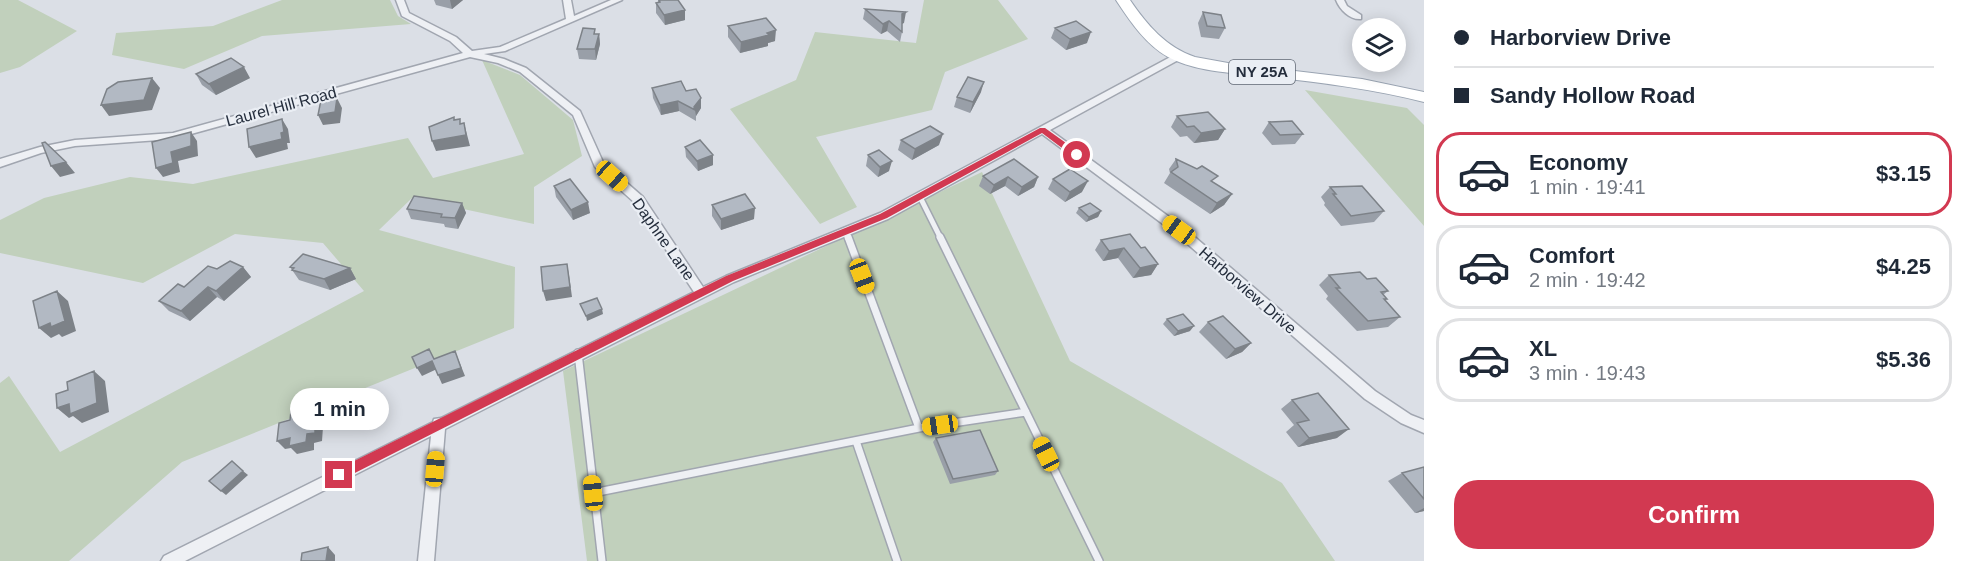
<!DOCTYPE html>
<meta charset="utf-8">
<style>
:root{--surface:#fff;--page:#f2f2f3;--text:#1f2937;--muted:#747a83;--line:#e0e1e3;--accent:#d23951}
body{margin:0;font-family:Helvetica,sans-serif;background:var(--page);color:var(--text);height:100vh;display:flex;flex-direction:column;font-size:22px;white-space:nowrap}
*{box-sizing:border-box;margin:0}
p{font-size:20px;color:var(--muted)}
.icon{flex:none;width:33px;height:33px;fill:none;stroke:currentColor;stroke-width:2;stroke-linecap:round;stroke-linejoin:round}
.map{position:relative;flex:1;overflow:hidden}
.panel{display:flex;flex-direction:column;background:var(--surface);width:540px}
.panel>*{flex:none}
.banner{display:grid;align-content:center;height:132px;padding:0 30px;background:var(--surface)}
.fabs{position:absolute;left:1352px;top:18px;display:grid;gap:12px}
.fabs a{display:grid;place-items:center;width:54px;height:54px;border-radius:50%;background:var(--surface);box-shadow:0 3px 15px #0003;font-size:30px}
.end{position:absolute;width:27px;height:27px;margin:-14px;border:8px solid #d23951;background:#fff;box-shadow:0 0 0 3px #fff}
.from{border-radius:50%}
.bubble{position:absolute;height:42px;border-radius:21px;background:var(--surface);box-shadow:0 3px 15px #0003;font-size:20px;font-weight:700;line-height:42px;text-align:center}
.car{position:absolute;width:18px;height:36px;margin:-18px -9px;border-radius:8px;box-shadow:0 0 4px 2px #0007;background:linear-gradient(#f5c518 24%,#345 0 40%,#f5c518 0 76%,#345 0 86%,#f5c518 0)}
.banner b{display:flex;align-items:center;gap:21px;height:57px;font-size:22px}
.banner b+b{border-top:2px solid var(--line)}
.banner i{width:15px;height:15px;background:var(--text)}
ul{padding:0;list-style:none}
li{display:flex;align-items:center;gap:18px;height:84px;margin:0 12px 9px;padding:0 18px;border:3px solid var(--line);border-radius:24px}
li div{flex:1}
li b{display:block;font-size:22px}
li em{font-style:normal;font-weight:700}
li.on{border-color:var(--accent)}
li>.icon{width:54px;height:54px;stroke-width:1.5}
.primary-button{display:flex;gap:12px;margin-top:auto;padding:12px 30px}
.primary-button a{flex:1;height:69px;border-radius:24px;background:var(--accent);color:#fff;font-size:24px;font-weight:700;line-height:69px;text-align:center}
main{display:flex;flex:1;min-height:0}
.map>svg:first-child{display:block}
.green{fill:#c1d0bc}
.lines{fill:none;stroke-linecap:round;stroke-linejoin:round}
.lane-far1-casing{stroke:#a1a6b0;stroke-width:8}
.lane-casing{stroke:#a1a6b0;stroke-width:10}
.street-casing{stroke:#a1a6b0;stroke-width:3}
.primary-casing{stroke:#9aa4b2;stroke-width:2}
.lane-far1{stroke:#eef0f4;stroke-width:5}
.lane{stroke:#eef0f4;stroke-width:7}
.street{fill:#eef0f4;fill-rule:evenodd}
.primary{fill:#fff;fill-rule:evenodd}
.wall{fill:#999fa8}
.shaded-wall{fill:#7d8288}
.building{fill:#b2b9c3;stroke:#7d8288;stroke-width:1.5}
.route{fill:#d23951}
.labels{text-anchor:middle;stroke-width:4.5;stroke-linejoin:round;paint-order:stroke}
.shield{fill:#eaeef4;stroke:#606874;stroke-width:1.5}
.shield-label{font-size:15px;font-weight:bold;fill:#252e3d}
.street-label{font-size:16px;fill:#252e3d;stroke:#eaeef4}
</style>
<main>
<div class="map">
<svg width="1424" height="561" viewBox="0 0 1424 561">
<rect width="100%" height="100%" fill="#dbdfe6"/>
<!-- green -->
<path class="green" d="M0,0H18L77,31L20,67L0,73Z
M282,0H390L398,16L411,24L262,36L184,69L112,55L116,33L213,26Z
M924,0H998L1028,39L945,72L932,110L816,137L857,207L820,224L730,109L796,80L815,32L916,43Z
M482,60L520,75L573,120L582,156L534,187V224L412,198L379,230L515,267L514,328L182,462L69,561H0V383L9,376L60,452L364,291L323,243L235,234L143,283L0,253V220L44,198L130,177L193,184L408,138L433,178L524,154Z
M1305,90L1407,108L1424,125V226Z
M982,172L1070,361L1282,483L1335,561H587L563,371Z"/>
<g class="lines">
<!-- lane-far1 casing -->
<g class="lane-far1-casing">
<path id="lane-far1" d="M920,197L941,239
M846,233L848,239"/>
</g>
<!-- lane casing -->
<g class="lane-casing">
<path id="lane" d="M848,237L919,428
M940,237L1099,561
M578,353L602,561
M856,441L897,561
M593,493L919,428L1026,412"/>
</g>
<!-- street casing -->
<g class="street-casing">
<path id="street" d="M396,0H404L409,13L456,37L472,51L500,47L566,19L563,0H571L574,16L611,0H622L505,51L484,54L504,59L526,68L580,111L603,162L643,197L703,287L726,276L880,213L1176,54H1182V58L1050,130L1183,227L1375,391L1411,415L1424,420V433L1401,423L1365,399L1175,233L1042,134L888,219L734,282L445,429L434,561H418L431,436L185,561H161L164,556L433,422L434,419L441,418L694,292L635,203L595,167L573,115L520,72L498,63L470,57L173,139L75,146L41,153L0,167V159L40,147L75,140L173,133L463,53L450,41L402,16Z
M1336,0H1344L1347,6L1361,15V19C1350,20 1340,10 1336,0Z"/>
</g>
<!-- primary casing -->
<g class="primary-casing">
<path id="primary" d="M1116,0H1130C1147,25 1166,47 1195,57L1228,63L1362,79L1424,92V102C1373,89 1323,83 1271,77C1238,73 1198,73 1168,57C1145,44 1130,21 1116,0Z"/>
</g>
<!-- lane-far1 -->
<use href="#lane-far1" class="lane-far1"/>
<!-- lane -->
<use href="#lane" class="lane"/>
<!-- street -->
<use href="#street" class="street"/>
<!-- primary -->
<use href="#primary" class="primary"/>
</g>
<!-- wall -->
<path class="wall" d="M434,0H463L452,9L436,5Z
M658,0H678L685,20L665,25L656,13V3L658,2Z
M865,9L904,23H902V32L900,42L887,31L881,34L863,19Z
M1203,12L1225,28L1219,39L1201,37L1198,23Z
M728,26L775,41L768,43V46L740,53L728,37Z
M1055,28L1087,43L1066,50L1051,38Z
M596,34H599L600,44L596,60L579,59L577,49Z
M196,74L250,78L216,95L202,85Z
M652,88L686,91L701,98V108L696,116V121L679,111L661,115L653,98Z
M981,92L970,113L954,107L957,97Z
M1177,116L1225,129L1218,140L1194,143L1187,136L1180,137L1171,127Z
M1269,122L1303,134L1295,144L1272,145L1262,133Z
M901,140L939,145L912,160L898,150Z
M685,147L713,165L698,171L686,157Z
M868,155L889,171L878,177L866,166Z
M1176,159L1232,194L1224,205L1210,214L1164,183L1170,173L1169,169Z
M983,176L1038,177L1034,187L1018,196L1005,186L990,194L979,186Z
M1053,179L1082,192L1065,202L1048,189Z
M554,186L590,213L573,220L556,197Z
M1330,187L1384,211L1374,222L1341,226L1324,205L1325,203L1321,197Z
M462,203L466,213L458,229L445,227L444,224L411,219L407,209Z
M712,205L754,219L721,230L712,216Z
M1079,208L1101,211L1098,217L1086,222L1076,213Z
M1101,240L1141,248L1158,264L1151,275L1133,278L1118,258L1103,261L1095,250Z
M243,267L251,277L224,301L217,297L190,321L169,311L159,301L217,269Z
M290,267L350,268L356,279L330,290L299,280Z
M1329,275L1367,279L1388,291L1383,295L1387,299L1385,300L1400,317L1388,327L1357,331L1326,299L1328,296L1319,285Z
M1167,319L1190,331L1174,336L1163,324Z
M1208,322L1251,343L1242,352L1226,359L1199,332Z
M1292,400L1337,438L1298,447L1286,432L1294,425L1281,409Z
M936,438L998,471L995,475L950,484L933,442Z
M1424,467V511L1415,513L1388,481L1402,473Z"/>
<!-- shaded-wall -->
<path class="shaded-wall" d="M450,0H463L452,9Z
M685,10V20L665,25L664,15Z
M906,12L904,23L900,25L902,14Z
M889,21L887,31L881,34L883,24Z
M776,30L775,41L768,43V46L740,53L741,42L767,33Z
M1091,32L1087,43L1066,50L1070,39Z
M599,34L600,44L596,60L595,49Z
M244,67L250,78L216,95L209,84Z
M152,78L160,88L152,110L109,116L101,105Z
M984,82L981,92L970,113L973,102Z
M337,98L342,108L340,123L323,125L318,115Z
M701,98V108L696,116L695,110L694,107Z
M678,101L679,111L661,115L660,105Z
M282,119L288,129L290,143H287L288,149L256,158L249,147L281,133Z
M464,123L470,146L436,151L432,141Z
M1225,129L1218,140L1194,143L1201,133Z
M191,132L197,141L198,156L178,161L180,172L163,177L156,168Z
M943,134L939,145L912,160L915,149Z
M713,155V165L698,171L697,161Z
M892,161L889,171L878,177L880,167Z
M66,162L75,173L60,177L51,166Z
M1008,177L1005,186L990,194L994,185Z
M1038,177L1034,187L1018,196L1022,187Z
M1088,181L1082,192L1065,202L1070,192Z
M1232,194L1224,205L1210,214L1217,203Z
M588,202L590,213L573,220L571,210Z
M462,203L466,213L458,229L455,218Z
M755,208L754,219L721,230V219Z
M1101,211L1098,217L1086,222L1089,217Z
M1124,248L1118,258L1103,261L1109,251Z
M567,264L569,275L572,297L546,301L543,291Z
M1158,264L1151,275L1133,278L1140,268Z
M243,267L251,277L224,301L216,291Z
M350,268L356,279L330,290L324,279Z
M208,287L217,297L190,321L181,311Z
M57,291L68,301L76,331L62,337L59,334L51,338L39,328Z
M602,309L603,314L587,321L586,316Z
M1194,326L1190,331L1174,336L1178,331Z
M1251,343L1242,352L1226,359L1235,349Z
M455,351L465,376L442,384L438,375Z
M432,361L437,369L422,376L417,368Z
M94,371L105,381L109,412L82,423L73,416L69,418L57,408Z
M307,407L314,416L313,429L306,420Z
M315,418L323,427L322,441L314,443V450L297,454L291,448L285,449L277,441L307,434Z
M1349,429L1337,438L1298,447L1309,438Z
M243,471L248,475L226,495L221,491Z
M1424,508V511L1415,513Z
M328,547L335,555V561H326Z"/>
<!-- building -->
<path class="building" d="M659,0H678L685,10L664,15L656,3L660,2Z
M865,9L906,12L902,14V32L889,21L883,24Z
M1203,12L1221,15L1225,28L1207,26Z
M766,18L776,30L767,33L769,35L741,42L728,26Z
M1076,21L1091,32L1070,39L1055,28Z
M583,28L595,29L594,34H599L595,49H577Z
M231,58L244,67L209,84L196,74Z
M968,77L984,82L973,102L957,97Z
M152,78L144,100L101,105L107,89L118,82Z
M681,81L686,91L696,89L701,98L694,107L695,110L678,101L660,105L652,88Z
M337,98L335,112L318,115L321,100Z
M1208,112L1225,129L1201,133L1194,126L1187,127L1177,116Z
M454,117V120L460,119V124L464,123L466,135L432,141L429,127Z
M282,119L284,132L281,133L282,139L249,147L247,129Z
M1292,121L1303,134L1280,135L1269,122Z
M930,126L943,134L915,149L901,140Z
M191,132V146L171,152L173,163L156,168L152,142Z
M700,140L713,155L697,161L685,147Z
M45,142L66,162L51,166L42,143Z
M879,150L892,161L880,167L868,155Z
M1014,159L1038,177L1022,187L1008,177L994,185L983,176Z
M1176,159L1197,169L1202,166L1218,176L1211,181L1232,194L1217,203L1171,172L1178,167Z
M1070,169L1088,181L1070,192L1053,179Z
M570,179L588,202L571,210L554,186Z
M1362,186L1384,211L1351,216L1333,194H1336L1330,187Z
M745,194L755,208L721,219L712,205Z
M414,196L462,203L455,218L441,217L442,214L407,209Z
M1090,203L1101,211L1089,217L1079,208Z
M1130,234L1141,248L1145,247L1158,264L1140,268L1124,248L1109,251L1101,240Z
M303,254L350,268L324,279L292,270L294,268L290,267Z
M230,261L243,267L216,291L208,287L181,311L159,301L178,284L184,287L208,266L217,269Z
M567,264L570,287L543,291L541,267Z
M1360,272L1367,279L1376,278L1388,291L1381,292L1387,299H1384L1400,317L1368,321L1336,288H1340L1329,275Z
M57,291L65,321L51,327L50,323L39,328L33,301Z
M597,298L602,309L586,316L580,304Z
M1183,314L1194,326L1178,331L1167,319Z
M1223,316L1251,343L1235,349L1208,322Z
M429,349L434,359L455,351L461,368L438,375L432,361L417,368L412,357Z
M94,371L97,403L70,414L69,404L57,408L56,394L68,390L67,382Z
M1318,393L1349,429L1309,438L1297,423L1309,420L1292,400Z
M307,407L306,420L315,418V433L307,434L306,442L289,446L290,438L277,441L279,423L290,420L291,411Z
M980,430L998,471L953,479L936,438Z
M232,461L243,471L221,491L209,481Z
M1424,467V499L1402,473Z
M328,547L326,561H301L302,553Z"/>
<!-- route -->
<path class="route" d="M1040,128H1045L1080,153V157H1074L1042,133L887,218L733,281L343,479H334V471L726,276L880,214Z"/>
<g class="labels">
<!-- shield labels -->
<rect class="shield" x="1229" y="60" width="66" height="24" rx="4.5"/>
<g class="shield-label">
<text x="1262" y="77">NY 25A</text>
</g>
<!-- street labels -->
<g class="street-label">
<text transform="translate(281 106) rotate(-15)" y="6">Laurel Hill Road</text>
<text transform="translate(664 239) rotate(55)" y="6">Daphne Lane</text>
<text transform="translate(1248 290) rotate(41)" y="6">Harborview Drive</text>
</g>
</g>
</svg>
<div class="fabs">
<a><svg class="icon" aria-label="layers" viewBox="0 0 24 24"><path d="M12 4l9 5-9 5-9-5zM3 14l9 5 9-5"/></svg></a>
</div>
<i class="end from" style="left:1077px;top:155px"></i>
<i class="end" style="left:339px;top:475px"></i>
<div class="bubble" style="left:290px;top:388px;width:99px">1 min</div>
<i class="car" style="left:612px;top:176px;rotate:132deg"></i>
<i class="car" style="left:1179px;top:230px;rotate:306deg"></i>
<i class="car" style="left:862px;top:276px;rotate:159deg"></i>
<i class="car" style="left:940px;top:425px;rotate:262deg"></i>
<i class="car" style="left:1046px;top:454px;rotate:334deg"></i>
<i class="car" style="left:435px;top:469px;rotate:5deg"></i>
<i class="car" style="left:593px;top:493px;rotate:354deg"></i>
</div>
<section class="panel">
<div class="banner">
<b><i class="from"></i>Harborview Drive</b>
<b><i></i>Sandy Hollow Road</b>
</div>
<ul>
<li class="on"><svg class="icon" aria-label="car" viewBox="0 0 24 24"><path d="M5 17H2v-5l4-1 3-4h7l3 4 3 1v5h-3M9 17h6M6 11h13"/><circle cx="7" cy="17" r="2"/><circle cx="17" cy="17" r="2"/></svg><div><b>Economy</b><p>1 min · 19:41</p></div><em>$3.15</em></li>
<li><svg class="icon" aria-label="car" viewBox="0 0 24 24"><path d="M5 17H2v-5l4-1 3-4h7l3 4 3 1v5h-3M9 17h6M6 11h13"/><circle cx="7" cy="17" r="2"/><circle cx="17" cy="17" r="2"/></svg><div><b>Comfort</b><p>2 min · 19:42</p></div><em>$4.25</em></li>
<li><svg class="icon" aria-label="car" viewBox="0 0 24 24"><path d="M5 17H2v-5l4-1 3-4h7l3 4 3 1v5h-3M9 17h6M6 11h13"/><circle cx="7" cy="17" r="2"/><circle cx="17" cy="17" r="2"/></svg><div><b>XL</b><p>3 min · 19:43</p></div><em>$5.36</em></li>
</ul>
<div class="primary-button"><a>Confirm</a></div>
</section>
</main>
